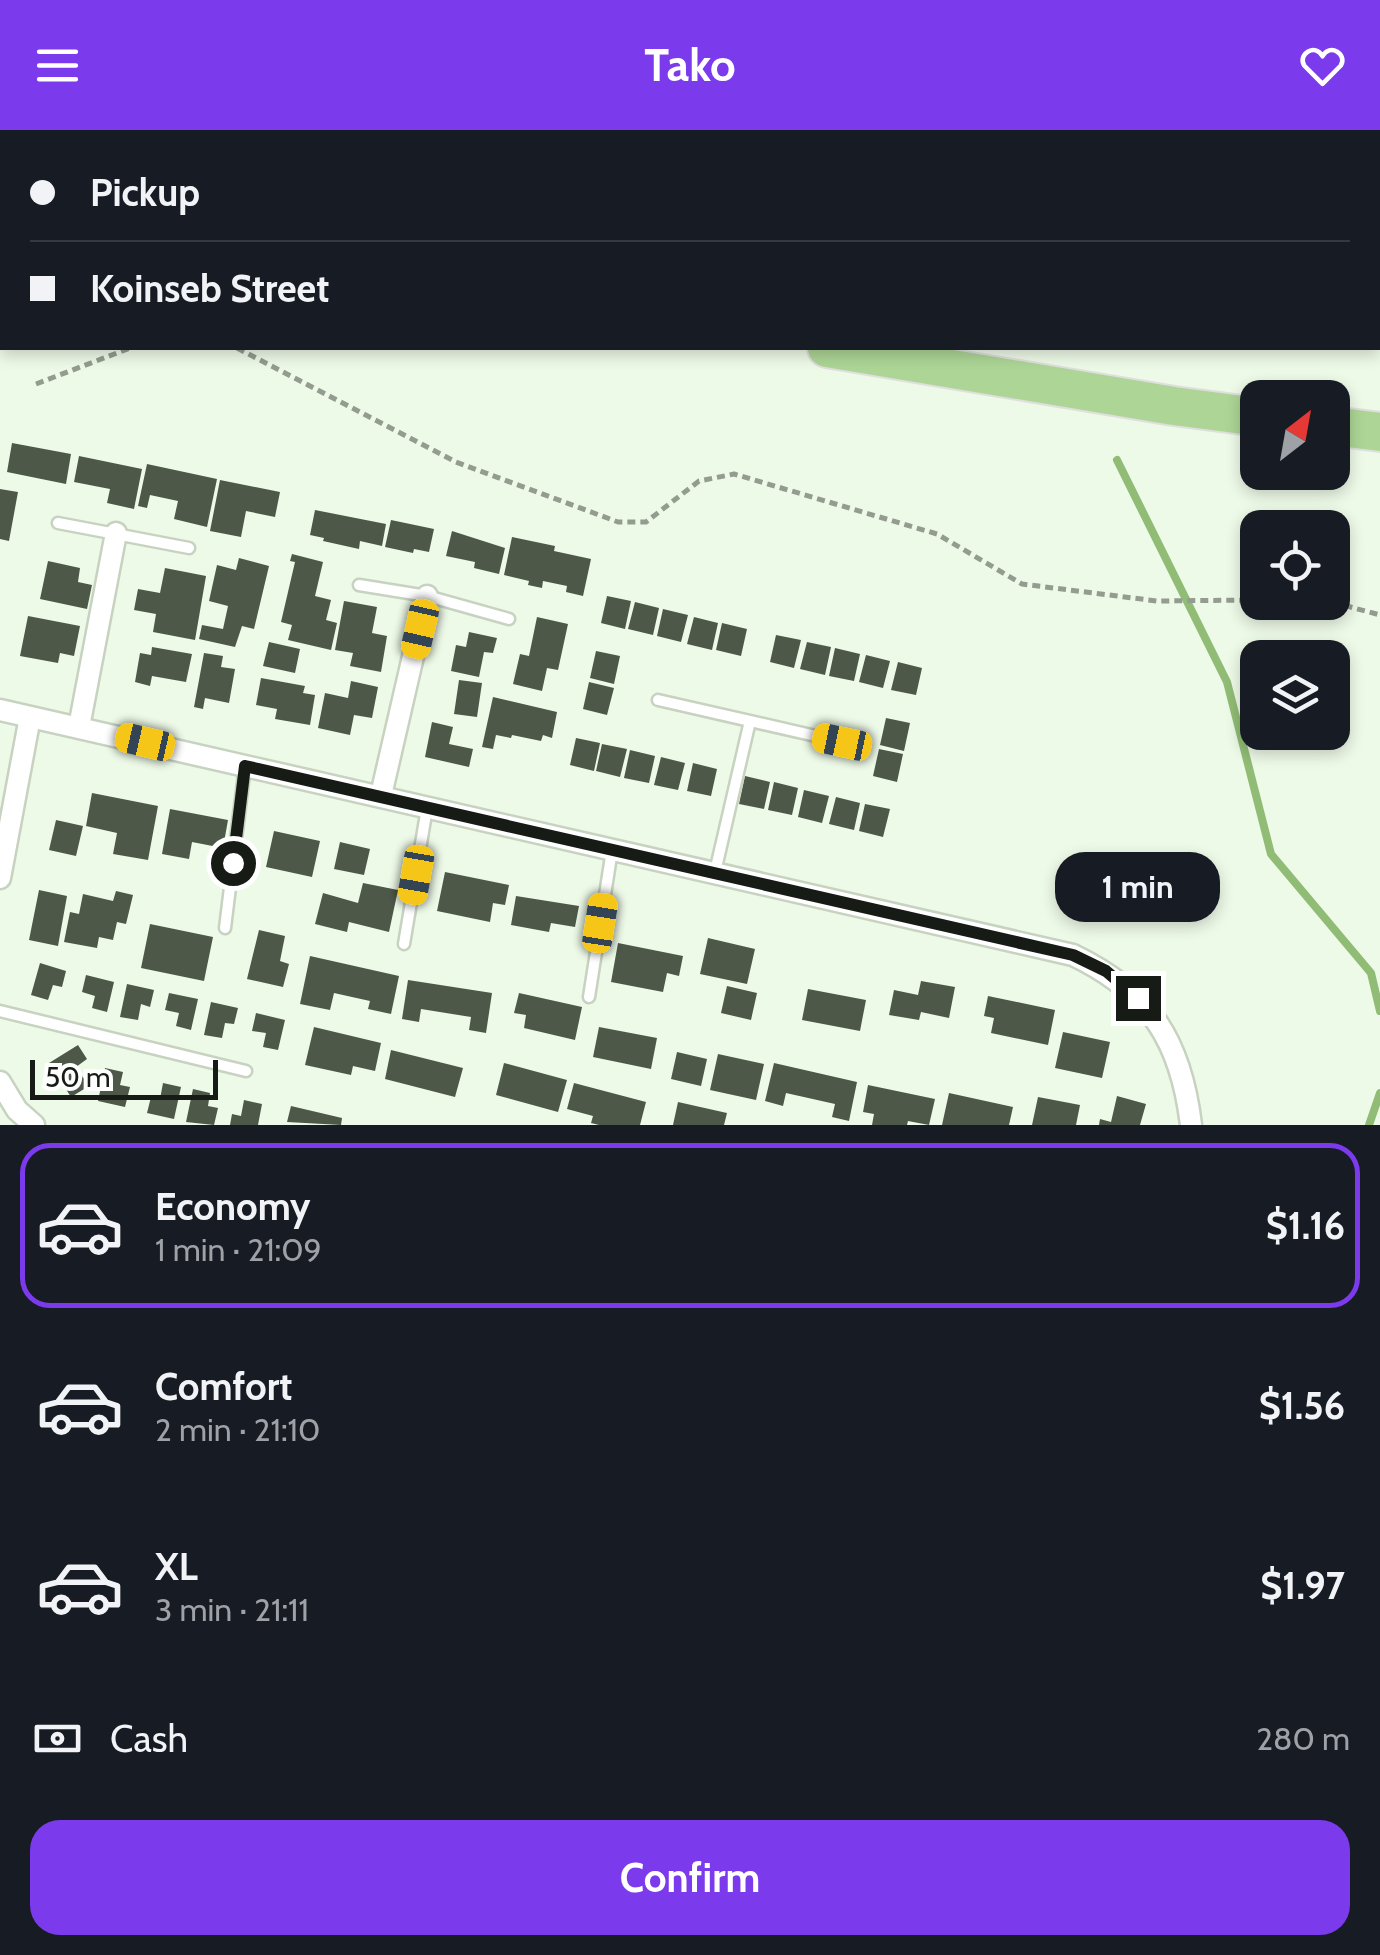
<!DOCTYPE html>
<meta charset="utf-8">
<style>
:root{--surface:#171b24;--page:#242831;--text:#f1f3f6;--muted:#9ea1a6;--line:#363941;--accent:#7c3aed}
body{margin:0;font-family:Cabin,sans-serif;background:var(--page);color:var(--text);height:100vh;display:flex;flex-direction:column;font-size:38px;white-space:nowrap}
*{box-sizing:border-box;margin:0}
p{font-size:32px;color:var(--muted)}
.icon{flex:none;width:55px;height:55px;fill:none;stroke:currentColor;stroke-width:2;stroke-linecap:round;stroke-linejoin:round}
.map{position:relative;height:995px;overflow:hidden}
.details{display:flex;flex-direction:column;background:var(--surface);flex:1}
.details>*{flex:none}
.guide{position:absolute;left:0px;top:0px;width:1380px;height:220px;box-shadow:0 5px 15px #0003;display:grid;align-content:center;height:220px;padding:0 30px;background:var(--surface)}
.needle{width:65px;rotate:31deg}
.buttons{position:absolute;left:1240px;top:250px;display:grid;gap:20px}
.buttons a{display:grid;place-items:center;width:110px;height:110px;border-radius:20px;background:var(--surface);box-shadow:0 5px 15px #0003;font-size:50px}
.scale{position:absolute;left:30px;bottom:25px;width:188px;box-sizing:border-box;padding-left:10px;border:5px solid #171b15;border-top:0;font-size:28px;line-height:35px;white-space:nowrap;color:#171b15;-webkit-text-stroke:8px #fff;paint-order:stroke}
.end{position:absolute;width:45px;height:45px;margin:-22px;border:12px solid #171b15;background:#fff;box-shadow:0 0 0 5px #fff}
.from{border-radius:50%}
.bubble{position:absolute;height:70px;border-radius:30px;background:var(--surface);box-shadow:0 5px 15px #0003;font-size:32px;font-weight:700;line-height:70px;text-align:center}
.car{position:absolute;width:30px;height:60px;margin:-30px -15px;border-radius:12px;box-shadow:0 0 8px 2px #0007;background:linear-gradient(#f5c518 24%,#345 0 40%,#f5c518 0 76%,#345 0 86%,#f5c518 0)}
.guide b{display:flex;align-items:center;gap:35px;height:95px;font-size:38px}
.guide b+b{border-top:2px solid var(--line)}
.guide i{width:25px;height:25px;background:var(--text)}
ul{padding:18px 0 0;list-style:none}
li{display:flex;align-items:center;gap:30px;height:165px;margin:0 20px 15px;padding:0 10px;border:5px solid transparent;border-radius:30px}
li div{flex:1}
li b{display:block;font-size:38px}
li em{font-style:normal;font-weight:700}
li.active{border-color:var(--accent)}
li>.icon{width:90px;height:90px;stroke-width:1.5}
.pay{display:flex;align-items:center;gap:25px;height:110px;padding:0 30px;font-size:38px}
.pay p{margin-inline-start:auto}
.cta{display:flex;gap:20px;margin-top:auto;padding:20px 30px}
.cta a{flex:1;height:115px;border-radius:30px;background:var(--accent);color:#fff;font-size:40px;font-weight:700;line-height:115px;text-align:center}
header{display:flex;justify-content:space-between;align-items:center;height:130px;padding:0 30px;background:var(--accent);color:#fff;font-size:45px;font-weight:700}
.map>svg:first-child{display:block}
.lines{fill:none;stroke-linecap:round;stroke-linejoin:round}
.stream{stroke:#90bc75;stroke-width:8}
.building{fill:#4e5848}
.service-casing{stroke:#c7d2c0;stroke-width:15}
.minor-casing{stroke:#c7d2c0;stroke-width:25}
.motorway-casing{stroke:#dfdfde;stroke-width:42}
.path{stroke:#939c8f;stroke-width:5;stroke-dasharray:8 5;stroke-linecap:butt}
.service{stroke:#fff;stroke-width:10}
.minor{stroke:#fff;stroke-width:20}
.motorway{stroke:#add596;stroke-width:38}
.route{stroke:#171b15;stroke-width:12}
</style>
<header><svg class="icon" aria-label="menu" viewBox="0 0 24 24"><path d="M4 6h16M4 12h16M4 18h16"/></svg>Tako<svg class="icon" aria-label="heart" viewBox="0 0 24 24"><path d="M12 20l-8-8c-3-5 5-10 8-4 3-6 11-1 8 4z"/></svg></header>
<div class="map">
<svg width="1380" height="995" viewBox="0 0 1380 995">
<rect width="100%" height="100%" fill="#eefae8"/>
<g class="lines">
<!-- stream -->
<path class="stream" d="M833,0L838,2
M1117,330L1227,552L1271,724L1371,843L1380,881
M1369,995L1380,963"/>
</g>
<!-- building -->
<path class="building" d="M12,313L71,324L66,354L7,342Z
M79,326L142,339L134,379L107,373L110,359L74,352Z
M147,334L217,349L207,397L174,389L178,371L150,365L147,378L138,376Z
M220,350L280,362L275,387L246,381L241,407L210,401Z
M0,359L18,362L9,411L0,409Z
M315,380L386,394L382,416L360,411L359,419L323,411L324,408L310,405Z
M391,390L434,399L429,422L414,419L413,423L385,417Z
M452,401L505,418L499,444L474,438L475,432L446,426Z
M512,407L555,416L554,421L591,429L583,466L566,462L567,456L543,451L542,458L528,455L529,451L504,445Z
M292,424L323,432L315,466L331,470L326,490L337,493L331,520L288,510L292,495L281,492L295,432L290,431Z
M239,428L269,436L254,499L242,496L235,517L199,509L202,495L223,499L228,476L209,471L217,435L236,440Z
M48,431L80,438L78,452L92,455L87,479L40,469Z
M165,438L206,446L195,510L153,502L156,484L134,480L138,459L160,463Z
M607,466L631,471L625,499L601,493Z
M344,471L377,477L372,503L387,506L381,542L350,536L353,523L335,520Z
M635,472L659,478L653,505L628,499Z
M663,479L688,485L681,512L657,506Z
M28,486L80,496L74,526L60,523L58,533L20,526Z
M537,487L568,494L558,540L547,538L542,561L513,554L520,524L529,526Z
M694,487L718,493L712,520L687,514Z
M722,493L747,499L741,526L716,520Z
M469,502L497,508L493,523L484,522L479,547L451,541L456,515L466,517Z
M776,505L801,510L794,538L770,532Z
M269,512L300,519L295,543L263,536Z
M807,512L831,517L825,545L800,539Z
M152,517L192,524L186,552L152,546L150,556L135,552L140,523L151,525Z
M835,518L860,524L854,551L829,546Z
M596,521L620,526L614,554L590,548Z
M204,523L223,526L221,537L235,539L229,573L205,568L203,579L194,577Z
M866,525L890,531L883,558L859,552Z
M898,532L922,538L916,565L891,560Z
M261,548L305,556L303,563L315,565L310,595L275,589L277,579L256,575Z
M459,550L482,553L477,587L454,584Z
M351,551L378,557L372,588L354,585L350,605L318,598L325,563L348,568Z
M589,552L614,558L607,585L583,579Z
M493,567L557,582L552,608L543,605L541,611L512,605L511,608L496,605L493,619L482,617Z
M886,588L910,593L904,621L880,615Z
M432,592L453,597L449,614L473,619L469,637L425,627Z
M576,608L600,613L594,641L570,635Z
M602,614L627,619L620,647L596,641Z
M879,619L903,624L897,652L873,646Z
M630,620L655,626L649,653L624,648Z
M661,627L685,633L678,660L654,655Z
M693,633L717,639L711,666L687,661Z
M745,646L770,652L764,679L739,674Z
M774,652L798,658L792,685L768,680Z
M804,660L829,666L822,693L798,687Z
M92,663L158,676L148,730L113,724L117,703L86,696Z
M836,667L860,673L854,700L829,694Z
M865,674L890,679L883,707L859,701Z
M170,679L228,690L223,718L192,712L189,729L162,724Z
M56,690L83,696L76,726L49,720Z
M274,701L320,711L312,747L266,737Z
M340,712L370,719L364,745L334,739Z
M445,742L509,755L505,775L493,773L490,792L437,781Z
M363,753L398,760L389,802L349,792L347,802L315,794L323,763L358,773Z
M39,760L67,766L58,816L29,810Z
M116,761L133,765L126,794L117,792L113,810L99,807L97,818L64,812L70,782L79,784L83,764L113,771Z
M516,766L579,776L575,797L551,793L549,802L511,795Z
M150,794L213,807L204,851L141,838Z
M259,800L285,806L280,831L289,834L283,857L247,849Z
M708,808L755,819L747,854L700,844Z
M618,813L683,826L679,846L667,843L663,862L611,852Z
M310,826L399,846L391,884L368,879L370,871L334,863L330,880L300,874Z
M40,833L66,841L62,857L53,855L48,870L31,865Z
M86,845L114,852L107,882L92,878L95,866L82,862Z
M408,850L492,863L486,903L469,900L471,887L421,879L419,892L402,889Z
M921,851L955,857L949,888L921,882L919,890L889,885L894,860L918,865Z
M127,854L154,860L150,877L141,874L138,890L120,887Z
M727,856L757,863L751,890L721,883Z
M808,859L866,870L860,901L802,890Z
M169,863L198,869L191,900L176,896L179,883L165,880Z
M519,863L582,877L575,910L524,898L526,885L514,883Z
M988,866L1055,880L1048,915L991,903L994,888L984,886Z
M211,872L238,878L234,894L225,893L222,908L204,905Z
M256,883L285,890L278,920L263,917L266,903L252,901Z
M314,897L381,913L375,941L353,936L351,945L305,935Z
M599,897L657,908L651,939L593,927Z
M1063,902L1110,912L1102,948L1055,938Z
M78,915L87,929L76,937L89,956L71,967L49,933Z
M391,920L463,938L455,967L385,949Z
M677,922L707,929L701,956L671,949Z
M718,924L764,934L756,970L710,960Z
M504,933L567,950L558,982L496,965Z
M774,933L857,952L849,991L832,987L835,974L786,963L783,976L765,971Z
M105,938L123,942L120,955L130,957L125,977L98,971Z
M163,953L181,957L174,989L147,983L151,967L160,969Z
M574,953L646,972L640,995H599L591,993L593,986L567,979Z
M868,955L935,969L929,995L908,991L907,995H872L874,984L863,982Z
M193,959L210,963L208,976L218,978L214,995L186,992Z
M949,963L1013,977L1009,995H942Z
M1117,966L1146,974L1140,995H1099L1100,989L1111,992Z
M1038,967L1080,975L1076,995H1032Z
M244,970L262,974L258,995H230L232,984L241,986Z
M678,972L727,983L724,995H673Z
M291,976L342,988L341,995L287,992Z"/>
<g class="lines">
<!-- service casing -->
<g class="service-casing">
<path id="service" d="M58,393L189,418
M359,455L427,466L509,489
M658,570L842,612
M715,742L750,591
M225,798L245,636
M404,814L427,678
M589,867L612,720
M0,881L246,941"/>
</g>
<!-- minor casing -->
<g class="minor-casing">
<path id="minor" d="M0,580L1073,825C1150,862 1181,911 1191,995
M79,597L116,403
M381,665L427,466
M0,748L30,587
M0,952L17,980L34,995"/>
</g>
<!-- motorway casing -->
<g class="motorway-casing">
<path id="motorway" d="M410,0L422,2
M0,14L2,15
M1378,174H1380
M827,218L1174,276L1258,287
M1332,296L1380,302"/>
</g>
<!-- path -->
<path class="path" d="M237,218L456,332L618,392H646L699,351L734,344L937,404L1022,454L1157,471L1258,470
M36,254L130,218
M1332,472L1380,485"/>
<!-- service -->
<use href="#service" class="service"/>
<!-- minor -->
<use href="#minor" class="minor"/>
<!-- motorway -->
<use href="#motorway" class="motorway"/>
</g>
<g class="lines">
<!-- route -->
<path class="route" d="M233,733L245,636L1073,825L1106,841L1138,868"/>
</g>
</svg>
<div class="buttons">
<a><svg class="needle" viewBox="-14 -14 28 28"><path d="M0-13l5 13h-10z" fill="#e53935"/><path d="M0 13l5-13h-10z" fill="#9ea1a6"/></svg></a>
<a><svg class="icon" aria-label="locate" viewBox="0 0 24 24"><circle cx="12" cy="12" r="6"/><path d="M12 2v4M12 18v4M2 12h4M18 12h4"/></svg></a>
<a><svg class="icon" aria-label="layers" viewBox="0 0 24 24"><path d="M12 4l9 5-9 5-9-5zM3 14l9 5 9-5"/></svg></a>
</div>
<div class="scale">50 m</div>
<i class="end from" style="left:233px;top:733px"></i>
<i class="end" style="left:1138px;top:868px"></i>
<div class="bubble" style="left:1055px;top:722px;width:165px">1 min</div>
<i class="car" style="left:420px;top:499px;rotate:193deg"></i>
<i class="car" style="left:145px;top:612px;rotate:283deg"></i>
<i class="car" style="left:842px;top:612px;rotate:282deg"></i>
<i class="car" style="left:416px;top:745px;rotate:190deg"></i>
<i class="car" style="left:600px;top:793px;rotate:9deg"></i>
<div class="guide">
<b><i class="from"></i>Pickup</b>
<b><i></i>Koinseb Street</b>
</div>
</div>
<section class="details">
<ul>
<li class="active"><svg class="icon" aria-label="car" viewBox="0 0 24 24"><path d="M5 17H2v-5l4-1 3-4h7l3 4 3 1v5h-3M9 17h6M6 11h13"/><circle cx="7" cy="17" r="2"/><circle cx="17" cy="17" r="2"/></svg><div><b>Economy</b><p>1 min · 21:09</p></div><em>$1.16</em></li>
<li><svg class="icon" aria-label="car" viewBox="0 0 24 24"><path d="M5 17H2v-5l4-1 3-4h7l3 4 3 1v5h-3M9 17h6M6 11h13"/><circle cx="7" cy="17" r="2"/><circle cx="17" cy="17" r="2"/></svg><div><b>Comfort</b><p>2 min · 21:10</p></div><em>$1.56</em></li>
<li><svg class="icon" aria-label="car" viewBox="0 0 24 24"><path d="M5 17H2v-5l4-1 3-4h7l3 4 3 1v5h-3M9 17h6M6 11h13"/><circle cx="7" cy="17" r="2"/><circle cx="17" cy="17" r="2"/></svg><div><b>XL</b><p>3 min · 21:11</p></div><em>$1.97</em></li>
</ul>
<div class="pay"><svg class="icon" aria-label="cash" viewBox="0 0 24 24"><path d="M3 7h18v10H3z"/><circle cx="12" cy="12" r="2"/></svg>Cash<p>280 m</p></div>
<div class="cta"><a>Confirm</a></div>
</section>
